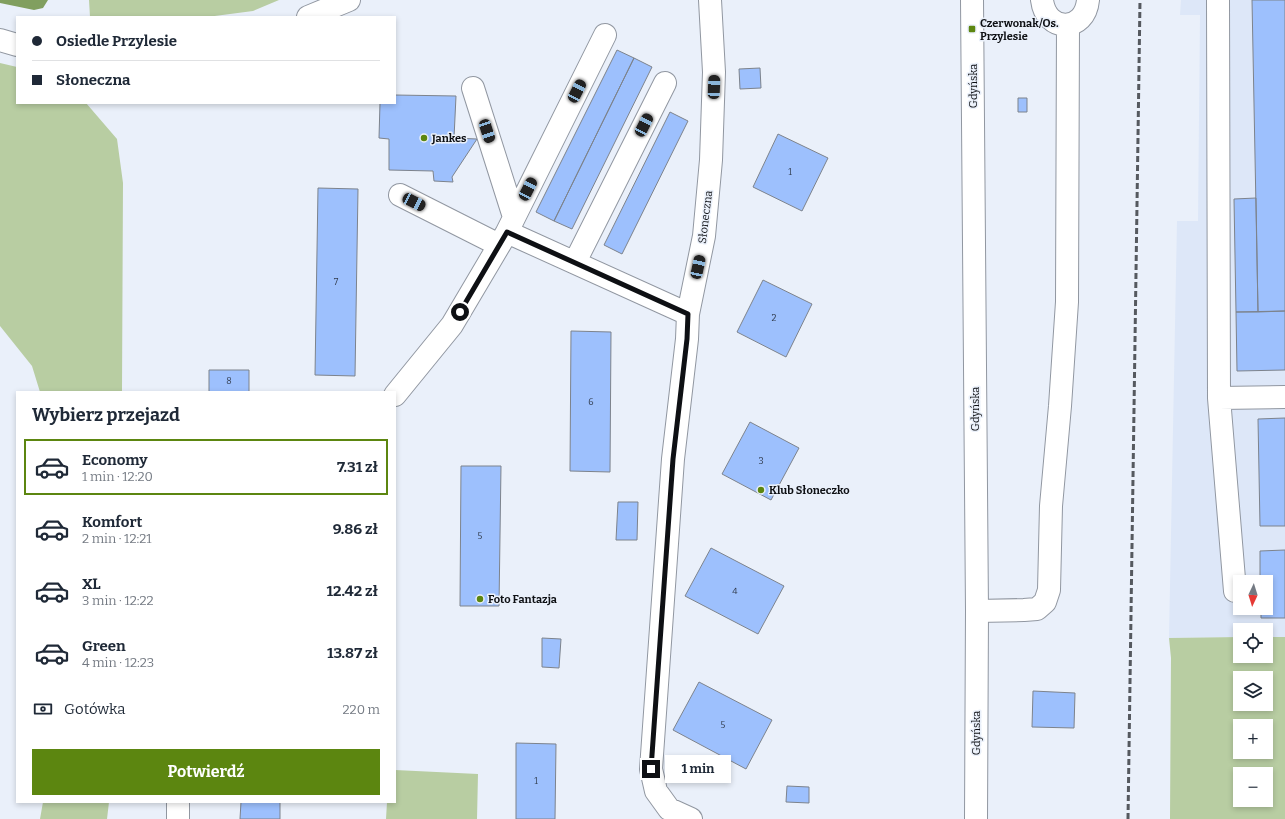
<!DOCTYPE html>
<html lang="pl">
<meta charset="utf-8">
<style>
:root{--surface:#fff;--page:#f6f6f7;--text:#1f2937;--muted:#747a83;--line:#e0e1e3;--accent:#5c8610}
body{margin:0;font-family:Bitter,serif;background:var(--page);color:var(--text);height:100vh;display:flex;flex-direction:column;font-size:15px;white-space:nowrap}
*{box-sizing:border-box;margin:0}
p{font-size:13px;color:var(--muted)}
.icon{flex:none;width:22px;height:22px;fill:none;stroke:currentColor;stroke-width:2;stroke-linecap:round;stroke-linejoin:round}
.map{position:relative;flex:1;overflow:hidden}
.panel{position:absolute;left:16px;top:391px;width:380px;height:412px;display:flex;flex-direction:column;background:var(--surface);border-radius:0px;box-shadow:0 2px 6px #0003}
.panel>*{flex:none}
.banner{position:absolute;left:16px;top:16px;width:380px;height:88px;border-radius:0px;box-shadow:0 2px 6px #0003;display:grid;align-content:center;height:88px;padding:0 16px;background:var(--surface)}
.needle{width:26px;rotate:184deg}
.buttons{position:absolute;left:1233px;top:575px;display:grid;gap:8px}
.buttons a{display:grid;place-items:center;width:40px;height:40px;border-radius:0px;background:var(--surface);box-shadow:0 2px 6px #0003;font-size:20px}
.end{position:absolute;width:18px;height:18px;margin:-9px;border:5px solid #0e1014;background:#fff;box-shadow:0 0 0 2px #fff}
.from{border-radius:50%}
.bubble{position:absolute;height:28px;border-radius:0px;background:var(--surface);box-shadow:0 2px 6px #0003;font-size:13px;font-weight:700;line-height:28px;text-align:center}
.car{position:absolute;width:12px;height:24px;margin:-12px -6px;border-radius:5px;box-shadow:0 0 3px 1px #0007;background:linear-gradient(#222 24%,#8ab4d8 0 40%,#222 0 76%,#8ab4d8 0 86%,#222 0)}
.banner b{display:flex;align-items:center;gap:14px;height:38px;font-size:15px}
.banner b+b{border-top:1px solid var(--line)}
.banner i{width:10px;height:10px;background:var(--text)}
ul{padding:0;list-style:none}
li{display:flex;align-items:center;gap:12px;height:56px;margin:0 8px 6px;padding:0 8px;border:2px solid transparent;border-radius:0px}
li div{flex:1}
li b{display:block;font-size:15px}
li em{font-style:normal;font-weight:700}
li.active{border-color:var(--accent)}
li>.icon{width:36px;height:36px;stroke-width:1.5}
h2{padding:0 16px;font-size:18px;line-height:48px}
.pay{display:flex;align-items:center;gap:10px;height:44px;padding:0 16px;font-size:15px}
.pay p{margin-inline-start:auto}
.button{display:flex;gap:8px;margin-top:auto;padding:8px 16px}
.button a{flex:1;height:46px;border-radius:0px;background:var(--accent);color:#fff;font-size:16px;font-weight:700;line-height:46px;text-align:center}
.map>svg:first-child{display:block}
.built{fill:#dde7f8;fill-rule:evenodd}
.green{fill:#b8cda2;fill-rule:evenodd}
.water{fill:#819f5f}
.building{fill:#9dc0fd;stroke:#7d838c}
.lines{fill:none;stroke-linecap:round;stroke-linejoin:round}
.minor-casing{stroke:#9197a1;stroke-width:24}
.major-casing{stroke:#9197a1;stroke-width:24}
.minor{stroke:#fff;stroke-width:22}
.major{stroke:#fff;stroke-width:22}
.rail{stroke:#55595f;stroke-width:3;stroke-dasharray:6 3;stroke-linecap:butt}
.route{stroke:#0e1014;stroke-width:5}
.poi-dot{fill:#5c8610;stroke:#eaf0fa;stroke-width:1.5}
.labels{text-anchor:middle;stroke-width:3;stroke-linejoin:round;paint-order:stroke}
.number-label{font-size:9px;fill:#323c4e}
.poi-label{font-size:11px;font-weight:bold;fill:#0e1014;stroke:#eaf0fa;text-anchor:start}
.street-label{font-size:11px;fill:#0e1014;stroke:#eaf0fa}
</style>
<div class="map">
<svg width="1285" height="819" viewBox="0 0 1285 819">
<rect width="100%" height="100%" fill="#eaf0fa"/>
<!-- built -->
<path class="built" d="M1181,0H1285V637H1266V630H1240V637L1169,638L1177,221H1198L1200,15H1180ZM1240,582H1266V608H1240Z"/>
<!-- green -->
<path class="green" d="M89,0H279L253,11L207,17H90Z
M0,63L17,67V103H86L117,139L123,183L122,392H40L32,366L0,326Z
M1240,637V656H1266V637H1285V819H1170L1171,658L1169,638ZM1240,678H1266V704H1240ZM1240,726H1266V752H1240ZM1240,774H1266V800H1240Z
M395,770L478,774L477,819H386L387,802H395Z
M43,802H109L107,819H40Z"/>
<!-- water -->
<path class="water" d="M0,0H48L43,8L34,10L0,3Z"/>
<!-- building -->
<path class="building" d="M1252,0H1285V311L1258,312Z
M617,50L634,58L554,221L536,212Z
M634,58L652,67L572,229L554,221Z
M760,68L761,88L740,89L739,69Z
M395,95L456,96L454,138L477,139L452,177L453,182L434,181L433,171L389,170V139L379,138L380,103H395Z
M1018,98H1027V112H1018Z
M670,112L688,121L622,254L604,245Z
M778,134L828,158L802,211L753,187Z
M318,188L358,189L355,376L315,375Z
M1256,198L1258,312H1236L1234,199Z
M763,280L812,304L786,357L737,332Z
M1285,311V370L1237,371L1236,312Z
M571,331L611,332L610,472L570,471Z
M209,370H249V392H209Z
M1285,418V526H1260L1258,419Z
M750,422L799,448L771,500L722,474Z
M461,466H501L499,606H460Z
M618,502H638L637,540H616Z
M711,548L784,586L758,634L685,596Z
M1285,550V618H1261V608H1266V582H1260V551Z
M542,638L561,639L559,668L542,667Z
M699,682L772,720L746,769L673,730Z
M1033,691L1075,693L1074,728L1032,727Z
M516,743L556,744L555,819H516Z
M787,786L809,787V803L786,802Z
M241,802H280V819H240Z"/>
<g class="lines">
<!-- minor casing -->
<g class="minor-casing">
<path id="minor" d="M1042,0C1046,33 1085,33 1088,0
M1218,0L1219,398L1235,591
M308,17L349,0
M0,40L17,45
M473,88L514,217
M400,195L499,245
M507,232L605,35
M575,262L665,83
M395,395L452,325L507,232L688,314
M1219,398L1285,397
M977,611L1024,610L1037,609L1045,602L1049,590L1051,506L1060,406L1067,302L1068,25
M178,802V819
M691,819L669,809L656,791L651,769L673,459L687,339L688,314L704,236L711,160L714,72L710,0"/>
</g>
<!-- major casing -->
<g class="major-casing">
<path id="major" d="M972,0L977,611L976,819"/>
</g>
<!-- minor -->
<use href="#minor" class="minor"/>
<!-- major -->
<use href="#major" class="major"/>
<!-- rail -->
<path class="rail" d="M1128,819L1140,0"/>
</g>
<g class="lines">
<!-- route -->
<path class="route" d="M460,312L507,232L688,314L687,339L673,459L651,769"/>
</g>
<!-- markers -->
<g class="poi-dot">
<rect x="968" y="25" width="8" height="8" rx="2"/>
<circle cx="424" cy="138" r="4"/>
<circle cx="761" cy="490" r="4"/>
<circle cx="480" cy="599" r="4"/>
</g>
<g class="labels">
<!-- number labels -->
<g class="number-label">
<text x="790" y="175">1</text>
<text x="336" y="285">7</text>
<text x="774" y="321">2</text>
<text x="229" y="384">8</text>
<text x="591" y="405">6</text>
<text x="761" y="464">3</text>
<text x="480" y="539">5</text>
<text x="735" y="594">4</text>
<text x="723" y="728">5</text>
<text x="536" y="784">1</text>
</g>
<!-- poi labels -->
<g class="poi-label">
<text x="980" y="27">Czerwonak/Os.<tspan x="980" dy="13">Przylesie</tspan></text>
<text x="432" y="142">Jankes</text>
<text x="769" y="494">Klub Słoneczko</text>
<text x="488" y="603">Foto Fantazja</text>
</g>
<!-- street labels -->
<g class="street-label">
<text transform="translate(973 86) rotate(-90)" y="4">Gdyńska</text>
<text transform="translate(705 217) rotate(-83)" y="4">Słoneczna</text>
<text transform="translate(975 409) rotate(-90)" y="4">Gdyńska</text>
<text transform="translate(976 733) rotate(-90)" y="4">Gdyńska</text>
</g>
</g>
</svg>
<div class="buttons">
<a><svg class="needle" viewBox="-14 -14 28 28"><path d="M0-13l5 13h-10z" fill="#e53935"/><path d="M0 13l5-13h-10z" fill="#747a83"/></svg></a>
<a><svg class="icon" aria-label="locate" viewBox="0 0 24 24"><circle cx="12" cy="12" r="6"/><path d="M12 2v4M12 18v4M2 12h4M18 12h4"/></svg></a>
<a><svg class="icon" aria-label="layers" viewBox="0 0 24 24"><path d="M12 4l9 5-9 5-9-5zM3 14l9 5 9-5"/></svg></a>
<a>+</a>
<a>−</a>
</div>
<i class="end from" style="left:460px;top:312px"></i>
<i class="end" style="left:651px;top:769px"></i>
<div class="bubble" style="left:665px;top:755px;width:66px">1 min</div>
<i class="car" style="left:714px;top:87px;rotate:2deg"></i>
<i class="car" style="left:577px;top:91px;rotate:27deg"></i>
<i class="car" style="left:644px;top:125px;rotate:27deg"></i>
<i class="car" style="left:487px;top:131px;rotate:162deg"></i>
<i class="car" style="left:528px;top:189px;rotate:27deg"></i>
<i class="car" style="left:414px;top:202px;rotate:117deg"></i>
<i class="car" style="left:698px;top:267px;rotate:12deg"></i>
<div class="banner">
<b><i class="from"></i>Osiedle Przylesie</b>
<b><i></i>Słoneczna</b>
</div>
<section class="panel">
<h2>Wybierz przejazd</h2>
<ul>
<li class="active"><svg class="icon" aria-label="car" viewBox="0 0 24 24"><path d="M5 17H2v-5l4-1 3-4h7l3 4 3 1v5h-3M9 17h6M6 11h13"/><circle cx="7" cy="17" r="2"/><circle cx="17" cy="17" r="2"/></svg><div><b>Economy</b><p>1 min · 12:20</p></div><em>7.31 zł</em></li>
<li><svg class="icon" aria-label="car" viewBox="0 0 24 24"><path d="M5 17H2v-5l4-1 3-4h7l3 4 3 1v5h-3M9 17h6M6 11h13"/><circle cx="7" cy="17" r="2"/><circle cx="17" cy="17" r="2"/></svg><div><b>Komfort</b><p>2 min · 12:21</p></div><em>9.86 zł</em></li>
<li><svg class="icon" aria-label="car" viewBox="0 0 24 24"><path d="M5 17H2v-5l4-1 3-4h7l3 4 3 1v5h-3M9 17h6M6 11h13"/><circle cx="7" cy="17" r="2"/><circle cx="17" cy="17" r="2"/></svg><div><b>XL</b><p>3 min · 12:22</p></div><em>12.42 zł</em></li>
<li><svg class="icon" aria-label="car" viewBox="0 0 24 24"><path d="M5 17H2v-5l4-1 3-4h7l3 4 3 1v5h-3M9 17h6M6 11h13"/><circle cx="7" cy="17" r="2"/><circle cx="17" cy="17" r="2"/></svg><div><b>Green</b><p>4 min · 12:23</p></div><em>13.87 zł</em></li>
</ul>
<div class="pay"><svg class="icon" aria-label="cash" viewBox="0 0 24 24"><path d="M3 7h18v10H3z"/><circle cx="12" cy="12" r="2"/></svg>Gotówka<p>220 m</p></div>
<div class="button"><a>Potwierdź</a></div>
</section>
</div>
